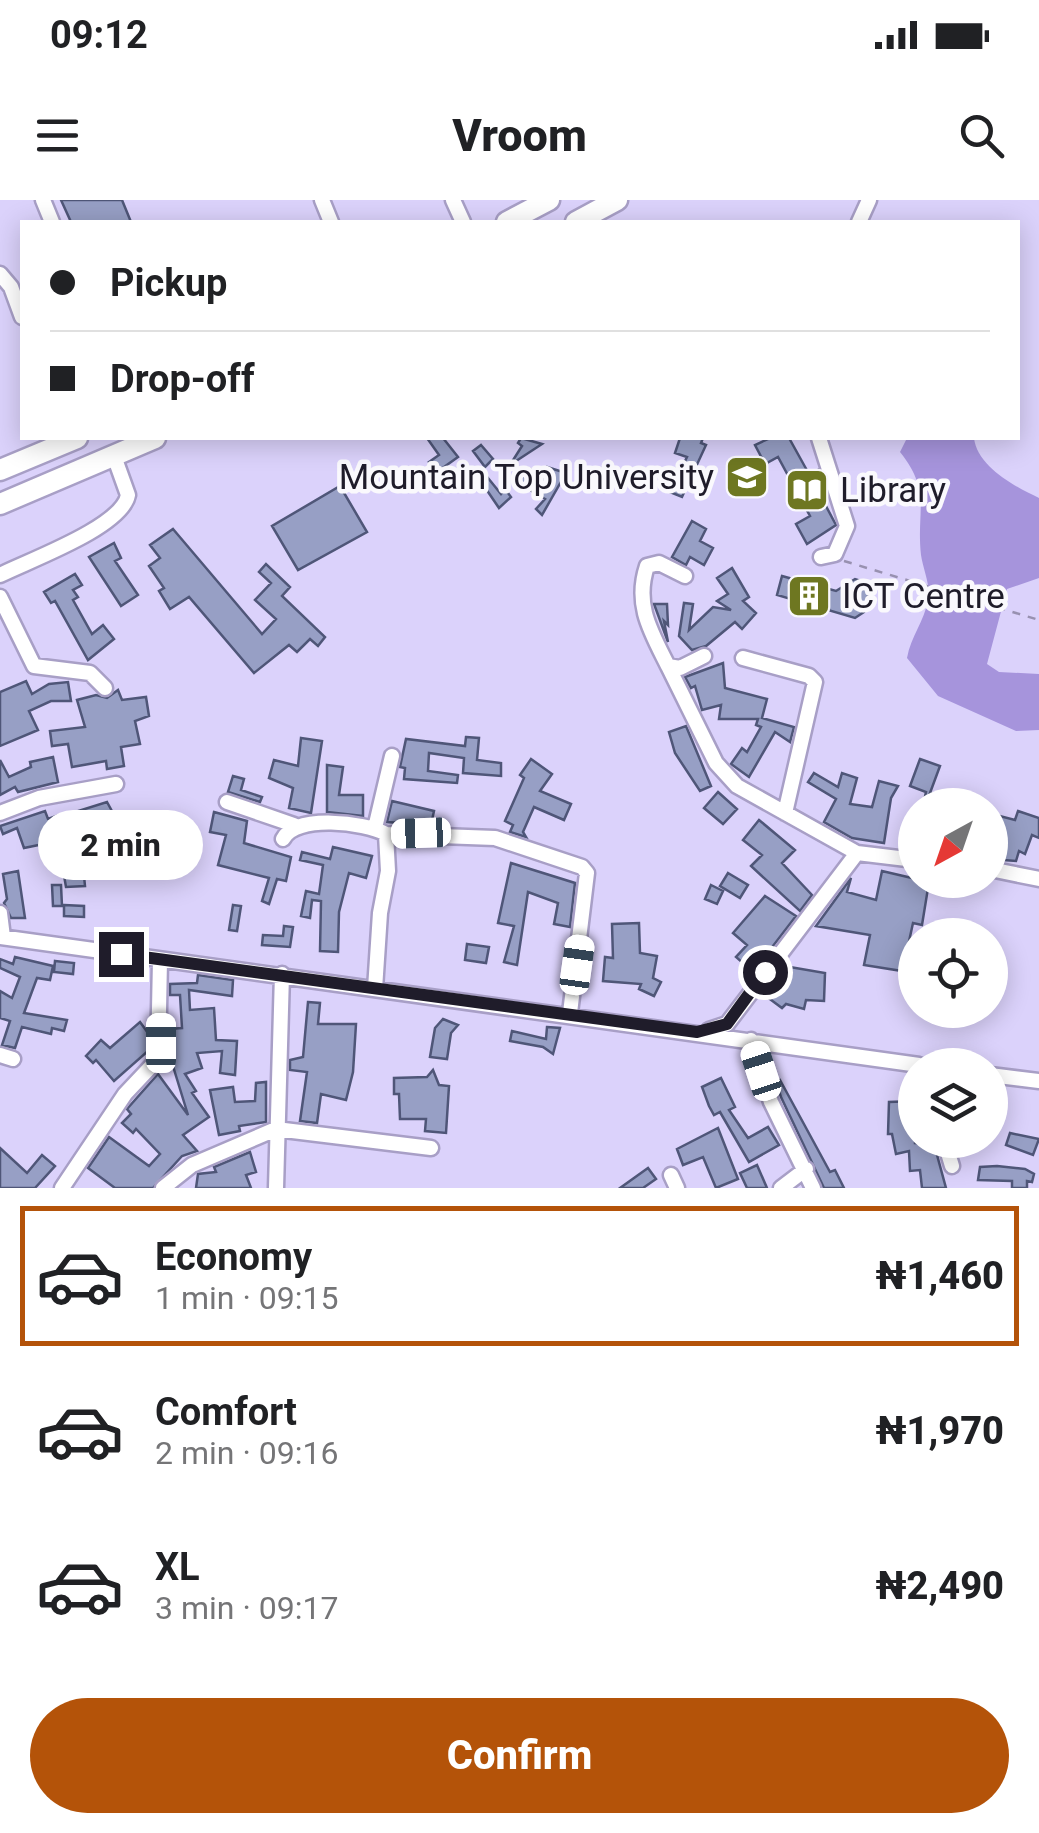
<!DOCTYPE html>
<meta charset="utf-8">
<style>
:root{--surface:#fff;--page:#f2f2f2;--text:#202124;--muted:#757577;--line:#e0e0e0;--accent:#b45309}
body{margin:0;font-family:Roboto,sans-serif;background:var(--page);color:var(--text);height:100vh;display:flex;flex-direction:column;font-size:38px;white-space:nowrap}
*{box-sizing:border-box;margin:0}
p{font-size:32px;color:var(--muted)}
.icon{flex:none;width:55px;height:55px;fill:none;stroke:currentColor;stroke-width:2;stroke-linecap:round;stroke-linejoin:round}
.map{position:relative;height:988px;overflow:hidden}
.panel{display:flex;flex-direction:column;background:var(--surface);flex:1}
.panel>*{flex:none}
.banner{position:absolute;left:20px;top:20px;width:1000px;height:220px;border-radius:0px;box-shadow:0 5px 25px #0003;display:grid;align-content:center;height:220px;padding:0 30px;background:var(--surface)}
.needle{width:65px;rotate:220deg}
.fabs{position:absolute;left:898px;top:588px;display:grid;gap:20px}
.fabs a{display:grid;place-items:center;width:110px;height:110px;border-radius:50%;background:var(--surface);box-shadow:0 5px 25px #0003;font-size:50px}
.end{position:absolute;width:45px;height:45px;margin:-22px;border:12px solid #1f1c2a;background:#fff;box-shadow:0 0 0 5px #fff}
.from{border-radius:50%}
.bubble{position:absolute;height:70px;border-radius:35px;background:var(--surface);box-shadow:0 5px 25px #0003;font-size:32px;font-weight:800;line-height:70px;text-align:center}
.car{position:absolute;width:30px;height:60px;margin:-30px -15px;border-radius:12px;box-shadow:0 0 8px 2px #0007;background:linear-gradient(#fff 24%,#345 0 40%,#fff 0 76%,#345 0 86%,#fff 0)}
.banner b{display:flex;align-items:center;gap:35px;height:95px;font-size:38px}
.banner b+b{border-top:2px solid var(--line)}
.banner i{width:25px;height:25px;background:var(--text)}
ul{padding:18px 0 0;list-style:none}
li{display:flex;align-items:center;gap:30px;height:140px;margin:0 20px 15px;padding:0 10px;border:5px solid transparent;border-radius:0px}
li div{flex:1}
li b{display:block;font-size:38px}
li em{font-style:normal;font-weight:800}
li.on{border-color:var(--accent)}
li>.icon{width:90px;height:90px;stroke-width:1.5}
.primary-button{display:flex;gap:20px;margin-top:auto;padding:20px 30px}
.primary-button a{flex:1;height:115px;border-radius:60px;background:var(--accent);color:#fff;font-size:40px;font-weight:800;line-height:115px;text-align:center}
.status{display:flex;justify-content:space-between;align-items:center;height:70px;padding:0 50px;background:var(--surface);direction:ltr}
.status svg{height:28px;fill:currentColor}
header{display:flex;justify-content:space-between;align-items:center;height:130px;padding:0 30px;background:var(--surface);font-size:45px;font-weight:800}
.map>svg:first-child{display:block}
.water{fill:#a694dc}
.building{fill:#979fc5;stroke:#4f5678;stroke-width:2.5}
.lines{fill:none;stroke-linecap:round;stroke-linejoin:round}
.minor-casing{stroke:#a89fc6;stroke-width:19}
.highway-casing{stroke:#a89fc6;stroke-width:25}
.path{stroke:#9891b0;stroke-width:2.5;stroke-dasharray:8 8;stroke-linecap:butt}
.minor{stroke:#fff;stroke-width:14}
.highway{stroke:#fff;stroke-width:20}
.route{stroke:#1f1c2a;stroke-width:12}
.labels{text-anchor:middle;stroke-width:9;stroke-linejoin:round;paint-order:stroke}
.poi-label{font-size:35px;fill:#1f1c2a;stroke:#faf9fd;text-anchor:start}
</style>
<div class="status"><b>09:12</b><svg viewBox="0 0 49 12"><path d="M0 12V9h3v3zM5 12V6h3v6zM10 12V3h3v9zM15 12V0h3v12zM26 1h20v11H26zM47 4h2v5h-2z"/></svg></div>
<header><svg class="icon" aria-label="menu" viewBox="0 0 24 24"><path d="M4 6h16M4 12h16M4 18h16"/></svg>Vroom<svg class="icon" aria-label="search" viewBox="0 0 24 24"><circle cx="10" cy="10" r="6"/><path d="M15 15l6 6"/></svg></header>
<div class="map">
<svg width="1039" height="988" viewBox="0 0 1039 988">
<rect width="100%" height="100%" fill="#dbd2fb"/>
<!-- water -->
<path class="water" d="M907,238H974C977,266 1015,287 1039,298V378L1007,389L987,464L999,472L1039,474V530L1016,531L938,496L907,458C911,436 924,422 928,400C931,386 923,369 921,355C916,310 932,292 900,252Z"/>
<!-- building -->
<path class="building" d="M61,0H122L131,22H71Z
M427,238H443L458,257L437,272L429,262L439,255Z
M521,238L542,244L510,265L522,246L518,243Z
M680,238H703L701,243L706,245L682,297L670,292L687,257L675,253Z
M770,238H789L809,274L818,270L824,290L818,291L836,325L807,344L796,324L810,316L778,257L765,264L755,245Z
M481,245L493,259L485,267L473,251Z
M547,267L566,273L542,315L536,309L545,299L518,283L528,268L544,275Z
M488,278L501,294L505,289L511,297L499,308L482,283Z
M340,286L367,332L298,370L272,326Z
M692,321L706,329L700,341L713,348L704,365L690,357L686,365L672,357Z
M173,329L262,434L276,419L255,400L271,383L259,372L266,364L290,387L282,396L325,437L318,446L310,439L297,452L289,445L254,473L189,397L170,409L159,391L164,388L149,366L160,358L150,345Z
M114,343L121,358L115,361L138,395L121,406L89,357Z
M732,368L749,397L743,401L756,413L742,429L735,422L706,446L692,450L679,436L684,403L693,404L689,430L713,407L731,410L717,401L728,394L717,378Z
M75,374L82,385L73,390L78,397L73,400L92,434L103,425L114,439L88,460L55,401L51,403L44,392Z
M782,376L836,391L855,379L871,384L864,412L855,418L777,395Z
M654,404H667L668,425L664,421L668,442Z
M723,463L725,488L767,499L762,518L794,527L790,542L775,532L749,577L731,564L742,548L747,552L761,527L756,525L758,519H719L721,505L702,510L695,486L691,488L685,477Z
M26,481L32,494L49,484L68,482L71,501H51L29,511L38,530L0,546V492Z
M118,490L122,500L146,497L149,516L135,521L140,544L121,547L124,566L107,569L106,561L72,567L68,544L52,546L50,531L85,527L77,500L96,495L107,498Z
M686,526L711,586L700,591L675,553L669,532Z
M466,537L479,538L477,560L501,563V576L463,573L464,558L429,553L428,571L458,575L457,583L404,579L405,568L400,567L406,539L465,546Z
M301,538L322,541L311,613L289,608L293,588L269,578L274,560L298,566Z
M53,557L58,582L18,592L15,587L0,595V560L9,577L31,567L30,562Z
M531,559L552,574L540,591L571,604L564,620L534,607L523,632L526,637L510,632L513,625L505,621L524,578L520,575Z
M920,559L940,566L930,593L945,595L943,604L924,601L926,592L910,586Z
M327,565L343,567L339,595H363V616L327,612Z
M814,573L838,587L842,573L857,578L850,604L872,607L879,581L898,586L891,598L884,643L852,638L824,622L836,599L808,582Z
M233,576L244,579L241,590L262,597L260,602L228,592Z
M718,592L737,609L723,624L704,608Z
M392,601L434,611L431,625L387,622Z
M107,602L130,644L107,653L108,661L92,662L90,643L70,650L76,666H83L85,686L66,687L58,641L24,648L17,628L3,634L0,626L45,611L48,619L59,615L68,637L84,632L75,612Z
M1018,611L1039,618V638L1032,635L1025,654L1019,651L1016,661L990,659L996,615L1015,620Z
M214,612L247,621L244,643L291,657L286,681L277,679L269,704L262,701L269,678L218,665L226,635L210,632Z
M759,620L795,650L782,663L812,695L800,711L751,666L762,655L743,640Z
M333,647L372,656L366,678L349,673L339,712L338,752L320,751L321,701L312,700L310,718L301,716L306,691L319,694L323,665L300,660L302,652L330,659Z
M511,663L575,683L570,727L554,724L558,703L528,692L517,765L504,762L514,726L498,723Z
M18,671L25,718H11L4,703L7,699L3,674Z
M882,671L929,682L922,725L913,723L908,746L915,748V760L905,757L902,771L864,765L870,735L816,726L851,678L847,692L876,700Z
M728,673L748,685L740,698L720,686Z
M52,685H61L62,706H53Z
M711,685L723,691L717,704L705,699Z
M765,696L796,716L753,772L736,757L747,745L733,733Z
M64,705L84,706V717L64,716Z
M233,705L241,706L237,731L229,730Z
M639,723L640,753L657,756L653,778L661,782L654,796L639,789L641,784L603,781L605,757L613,758L612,724Z
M284,726L293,727L290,747L262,745L263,735L283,736Z
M467,744L489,747L486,763L465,760Z
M15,757L53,766L50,780L37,778L24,813L67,820L64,831L52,828L51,834L22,827L15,848L2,845L10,821L0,818V791L12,798L20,777L0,768V759L13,764Z
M55,761L74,763L73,774L54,772Z
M784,766L825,773L824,801L806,800L804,809L786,804L782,808L763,794Z
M198,775L233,780L232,796L189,790L190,810L214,808L216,840L237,841L235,875L220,873L222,851L197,853L202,868L185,874L196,891L192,893L209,917L183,935L197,951L182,956L153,988H115L88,968L109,937L149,966L160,954L136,929L133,933L122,923L131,914L127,909L158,874L188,915L169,853V829L182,828L180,795H170V784L197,783Z
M308,802L320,803L318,824H356L353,872L346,900L321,894L317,923L300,921L307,872L290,870V860L303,857Z
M443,819L458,825L451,833L447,859L430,857L435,828Z
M140,822L148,833V851L114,881L96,860L93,863L86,856L101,840L110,848Z
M547,827L560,828L553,854L543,847L510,841L512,831L546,839Z
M433,870L439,885L449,886L446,933L425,931L426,919H400L399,894H394V878L427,877Z
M721,878L735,907L729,910L748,938L768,927L779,945L749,962L720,912L714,915L709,906L702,887Z
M780,880L830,972L835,970L844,988H824L781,897L776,883Z
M266,882V922L239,926L240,931L219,935L210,890L233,887L235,902L255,901L256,883Z
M915,901V943L934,944L946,988H922L920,970L910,971L909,951L896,954L892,934H888L889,902Z
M718,928L738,979L716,988L703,957L683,965L677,949Z
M1010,933L1039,939L1033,955L1006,945Z
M0,948L27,973L42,955L55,966L35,988H0Z
M250,952L256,972L246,975L251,988H196L198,974L216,972L214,967Z
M757,965L767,988H747L740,973Z
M997,966L1025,969L1034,974L1032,982L1027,981V988H1012V981L978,980L980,967Z
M648,968L656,979L643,988H620Z"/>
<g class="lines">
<!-- minor casing -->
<g class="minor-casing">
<path id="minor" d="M43,0L52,22
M322,0L331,22
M453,0L463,22
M859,22L869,0
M0,74L11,87L22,117
M819,238L847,326L835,354L821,357
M0,375C30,360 122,327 128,295L114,256
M0,397L34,466L90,473L105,488
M704,456L680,468L668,466L716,563L737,586L857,653L915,660
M743,458L809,476L815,482L785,613
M668,466C651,432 634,405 647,366L659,363L685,376
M227,602L294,625
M0,613L39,598L116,584
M375,628L392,556
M283,639C296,614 364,622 386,634L495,638L582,667L587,673L570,813
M990,669L1039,679
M0,713L3,737
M0,737L919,865
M375,789L380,713L388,671L386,634
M709,830L727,824L857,653
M751,840L771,902L813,988
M0,855L13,859
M990,875L1039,881
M944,940L952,966
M671,975L677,988
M62,988L125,894L158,859L160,760
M163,988L192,965L276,929L431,948
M276,988L282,774
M781,988L806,969"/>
</g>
<!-- highway casing -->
<g class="highway-casing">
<path id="highway" d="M507,22L549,0
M576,22L617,0
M0,270L77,238
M0,304L155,238"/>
</g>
<!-- path -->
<path class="path" d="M844,361L1039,420"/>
<!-- minor -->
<use href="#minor" class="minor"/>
<!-- highway -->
<use href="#highway" class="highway"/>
</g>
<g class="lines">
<!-- route -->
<path class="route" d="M121,754L697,832L727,824L765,772"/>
</g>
<!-- icons -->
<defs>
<g id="school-square" transform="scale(2.25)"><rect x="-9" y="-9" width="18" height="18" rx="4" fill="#6e7721" stroke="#faf9fd"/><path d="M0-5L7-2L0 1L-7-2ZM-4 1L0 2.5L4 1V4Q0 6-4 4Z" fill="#fff"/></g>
<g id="library-square" transform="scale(2.25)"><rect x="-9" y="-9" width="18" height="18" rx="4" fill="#6e7721" stroke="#faf9fd"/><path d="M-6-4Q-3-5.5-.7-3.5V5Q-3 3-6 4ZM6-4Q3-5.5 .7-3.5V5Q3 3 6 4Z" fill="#fff"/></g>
<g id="building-square" transform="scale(2.25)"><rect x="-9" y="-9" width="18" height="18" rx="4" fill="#6e7721" stroke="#faf9fd"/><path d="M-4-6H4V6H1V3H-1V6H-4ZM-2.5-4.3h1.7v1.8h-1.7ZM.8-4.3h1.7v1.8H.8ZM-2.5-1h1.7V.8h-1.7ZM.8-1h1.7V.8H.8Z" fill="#fff"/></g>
</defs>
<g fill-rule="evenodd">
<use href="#school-square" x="747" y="277"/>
<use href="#library-square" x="807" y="290"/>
<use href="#building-square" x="809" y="396"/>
</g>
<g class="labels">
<!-- poi labels -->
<g class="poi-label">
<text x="714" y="289" text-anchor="end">Mountain Top University</text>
<text x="840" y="302">Library</text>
<text x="842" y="408">ICT Centre</text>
</g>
</g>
</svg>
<div class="fabs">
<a><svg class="needle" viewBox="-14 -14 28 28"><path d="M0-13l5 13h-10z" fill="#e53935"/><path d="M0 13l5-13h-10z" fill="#757577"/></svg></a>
<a><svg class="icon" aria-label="locate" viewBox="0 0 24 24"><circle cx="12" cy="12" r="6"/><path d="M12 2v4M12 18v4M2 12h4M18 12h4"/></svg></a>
<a><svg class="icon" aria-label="layers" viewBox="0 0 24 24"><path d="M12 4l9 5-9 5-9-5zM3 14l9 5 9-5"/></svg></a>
</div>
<i class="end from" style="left:765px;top:772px"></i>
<i class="end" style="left:121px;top:754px"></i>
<div class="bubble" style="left:38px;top:610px;width:165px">2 min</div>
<i class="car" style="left:421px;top:633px;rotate:268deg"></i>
<i class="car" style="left:577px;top:765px;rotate:8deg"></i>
<i class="car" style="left:161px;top:843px;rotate:0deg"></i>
<i class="car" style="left:761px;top:871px;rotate:342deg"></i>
<div class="banner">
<b><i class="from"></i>Pickup</b>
<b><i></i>Drop-off</b>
</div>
</div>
<section class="panel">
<ul>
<li class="on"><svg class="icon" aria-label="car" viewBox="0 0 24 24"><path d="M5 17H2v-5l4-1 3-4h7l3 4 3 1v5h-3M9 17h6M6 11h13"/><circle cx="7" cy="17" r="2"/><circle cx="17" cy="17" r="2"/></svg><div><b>Economy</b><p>1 min · 09:15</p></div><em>₦1,460</em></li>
<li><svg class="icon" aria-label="car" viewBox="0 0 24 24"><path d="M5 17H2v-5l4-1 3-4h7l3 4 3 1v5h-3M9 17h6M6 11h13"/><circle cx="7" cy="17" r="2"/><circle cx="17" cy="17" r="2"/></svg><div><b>Comfort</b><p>2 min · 09:16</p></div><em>₦1,970</em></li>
<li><svg class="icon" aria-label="car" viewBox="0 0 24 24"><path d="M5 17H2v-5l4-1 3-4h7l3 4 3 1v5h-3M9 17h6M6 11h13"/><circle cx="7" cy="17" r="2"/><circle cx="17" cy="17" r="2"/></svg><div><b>XL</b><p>3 min · 09:17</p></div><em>₦2,490</em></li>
</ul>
<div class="primary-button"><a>Confirm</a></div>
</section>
